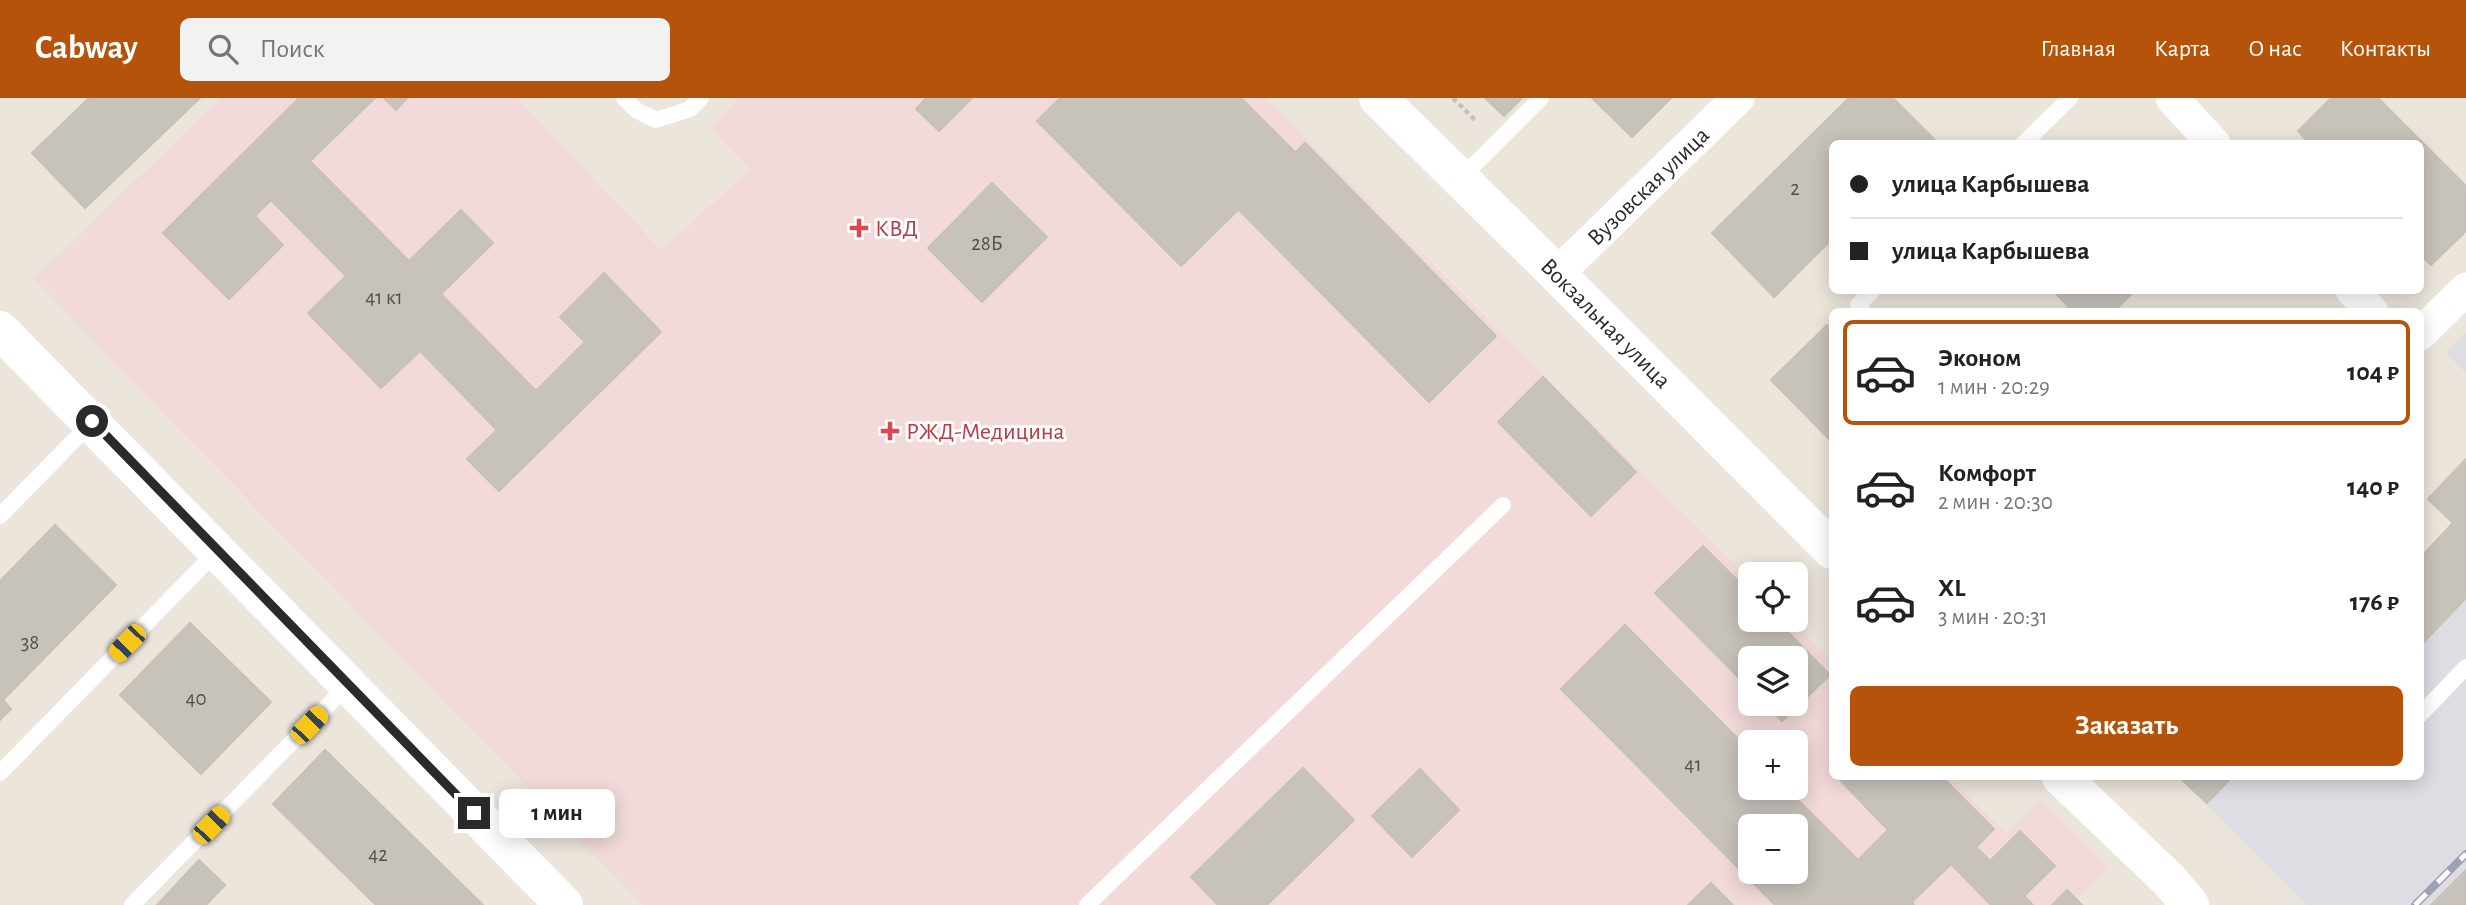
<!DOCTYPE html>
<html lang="ru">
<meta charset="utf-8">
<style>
:root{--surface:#fff;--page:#f2f2f2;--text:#222;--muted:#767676;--line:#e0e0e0;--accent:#b45309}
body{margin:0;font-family:"Alegreya Sans",sans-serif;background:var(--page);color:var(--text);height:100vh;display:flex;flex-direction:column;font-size:26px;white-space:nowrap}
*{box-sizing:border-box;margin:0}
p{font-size:23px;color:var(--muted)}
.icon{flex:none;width:38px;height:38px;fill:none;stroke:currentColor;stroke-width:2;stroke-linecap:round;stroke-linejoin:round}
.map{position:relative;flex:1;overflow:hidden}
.side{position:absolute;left:1829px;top:210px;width:595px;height:472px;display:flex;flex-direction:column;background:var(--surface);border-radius:10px;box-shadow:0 4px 18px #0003}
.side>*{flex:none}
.top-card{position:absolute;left:1829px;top:42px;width:595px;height:154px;border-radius:10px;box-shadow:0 4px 18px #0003;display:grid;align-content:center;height:154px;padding:0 21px;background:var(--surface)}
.buttons{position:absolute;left:1738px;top:464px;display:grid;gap:14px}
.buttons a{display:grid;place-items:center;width:70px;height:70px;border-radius:10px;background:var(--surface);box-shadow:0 4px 18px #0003;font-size:35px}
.end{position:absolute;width:32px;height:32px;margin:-16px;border:9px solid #2a2a2a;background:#fff;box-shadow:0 0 0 4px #fff}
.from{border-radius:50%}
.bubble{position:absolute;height:49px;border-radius:10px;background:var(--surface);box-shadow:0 4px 18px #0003;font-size:23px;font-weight:700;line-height:49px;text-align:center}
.car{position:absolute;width:21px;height:42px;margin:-21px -10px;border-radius:9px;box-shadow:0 0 5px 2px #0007;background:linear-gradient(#f5c518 24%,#345 0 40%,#f5c518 0 76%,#345 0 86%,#f5c518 0)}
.top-card b{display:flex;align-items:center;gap:24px;height:66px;font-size:26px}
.top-card b+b{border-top:2px solid var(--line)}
.top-card i{width:18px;height:18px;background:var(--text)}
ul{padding:12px 0 0;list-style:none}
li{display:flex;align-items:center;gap:21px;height:105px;margin:0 14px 10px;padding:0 7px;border:4px solid transparent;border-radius:10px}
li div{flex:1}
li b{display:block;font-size:26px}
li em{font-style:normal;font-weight:700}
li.selected{border-color:var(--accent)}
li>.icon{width:63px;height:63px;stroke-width:1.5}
.action{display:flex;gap:14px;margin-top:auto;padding:14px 21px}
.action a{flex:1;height:80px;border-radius:10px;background:var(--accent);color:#fff;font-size:28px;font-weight:700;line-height:80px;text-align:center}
header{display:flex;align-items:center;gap:42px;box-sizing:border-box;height:98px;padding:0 35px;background:var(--accent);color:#fff}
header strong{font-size:33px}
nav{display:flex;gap:38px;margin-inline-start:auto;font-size:24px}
.search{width:490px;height:63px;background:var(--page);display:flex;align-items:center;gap:18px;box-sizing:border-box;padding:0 24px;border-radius:10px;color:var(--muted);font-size:26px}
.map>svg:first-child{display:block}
.industrial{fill:#dfdde4}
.medical{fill:#f2dada;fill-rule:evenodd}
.building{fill:#c7c3bb;stroke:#c7c1b6;stroke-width:2;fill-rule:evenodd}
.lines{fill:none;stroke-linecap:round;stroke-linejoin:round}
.path{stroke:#c3c3c3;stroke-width:4.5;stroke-dasharray:5 3.5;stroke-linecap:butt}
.lane{stroke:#fff;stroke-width:16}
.street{stroke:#fff;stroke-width:33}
.secondary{stroke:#fff;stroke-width:38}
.rail-casing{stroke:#9fa1b3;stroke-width:8}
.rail{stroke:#fff;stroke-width:5;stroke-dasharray:16;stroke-linecap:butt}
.route{stroke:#2a2a2a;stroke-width:9}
.health-dot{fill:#e0444e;stroke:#fff;stroke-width:2.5}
.labels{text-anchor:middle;stroke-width:6;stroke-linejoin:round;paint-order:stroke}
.number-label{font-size:21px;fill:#51504e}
.street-label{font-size:24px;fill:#2a2a2a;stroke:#fff}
.health-label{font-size:24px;fill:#be3a42;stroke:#fff;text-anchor:start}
</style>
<header>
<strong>Cabway</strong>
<div class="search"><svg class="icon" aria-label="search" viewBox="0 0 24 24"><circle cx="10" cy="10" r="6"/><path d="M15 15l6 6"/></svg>Поиск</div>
<nav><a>Главная</a><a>Карта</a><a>О нас</a><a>Контакты</a></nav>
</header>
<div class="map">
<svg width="2466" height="807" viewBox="0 0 2466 807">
<rect width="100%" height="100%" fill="#ebe5dc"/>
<!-- industrial -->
<path class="industrial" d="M2466,235V275L2446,255Z
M2466,361V807H2306L2179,679H2420V460L2453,425L2428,401Z"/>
<!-- medical -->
<path class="medical" d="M221,0H517L661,152L750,72L711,30L740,0H1265L1750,482V522H1790L1832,563V679H1949L2006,735L2041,702L2109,771L2077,801L2082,807H642L33,181ZM1750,560H1796V606H1750ZM1750,644H1796V690H1750ZM1750,728H1796V774H1750Z"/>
<!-- building -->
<path class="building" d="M89,0H200L85,110L32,55Z
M299,0H375L310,63L409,163L461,112L493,145L441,196L536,293L585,244L560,219L604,175L661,234L499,393L467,361L497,332L420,253L381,290L308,215L346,178L271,102L255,118L283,147L229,201L163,135Z
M384,0H407L396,12Z
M926,0H972L939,33L916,11Z
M1060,0H1241L1296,55L1181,168L1037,23Z
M1485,0H1522L1504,18Z
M1592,0H1671L1632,39Z
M1849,0H1893L1934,41L1929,46H1832V141L1774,199L1712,135Z
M2331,0H2378L2466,88V133L2431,167L2420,156V46H2310L2298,33Z
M1305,45L1496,238L1429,304L1238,111Z
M992,85L1047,139L982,204L928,150Z
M2053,192H2135L2114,214H2073Z
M1827,227L1832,233V344L1771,282Z
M1543,279L1636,374L1591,418L1498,324Z
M2466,361V500L2420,548V460L2453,425L2428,401Z
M55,427L116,487L3,602L11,611L0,622V483Z
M1703,448L1750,495V522H1776L1830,577L1782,623L1764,606H1796V560H1750V591L1655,495Z
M190,525L271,604L201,676L120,597Z
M1625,527L1750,653V690H1786L1858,762L1888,732L1839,681L1841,679H1942L1994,731L1976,749L1990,763L2020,733L2055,768L2024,798L2033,807H1991L1951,766L1912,804L1914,807H1775L1561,591ZM1750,728H1796V774H1750Z
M325,652L483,807H376L273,706Z
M1303,670L1354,722L1267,807H1218L1191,779Z
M1420,671L1459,712L1412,759L1372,718Z
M2179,679H2232L2207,705Z
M199,762L225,787L206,807H157Z
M2466,772V807H2431Z
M1711,785L1733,807H1688Z
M2067,792L2082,807H2052Z"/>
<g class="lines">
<!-- path -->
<path class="path" d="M1453,0L1477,24"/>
<!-- lane -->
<path class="lane" d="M624,0L636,12L656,22L690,11L701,0
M2023,46L2070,0
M1460,81L1541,0
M1864,214L1858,207L1873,192
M0,418L91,325
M2420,617L2466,569
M0,675L218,452
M132,807L348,587
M1087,807L1503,407"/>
<!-- street -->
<path class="street" d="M2172,0L2214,46
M1557,176L1738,0
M2352,192L2372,214
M2420,236L2466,191"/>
<!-- secondary -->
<path class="secondary" d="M1378,0L1557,176L1832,452
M0,232L564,807
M2061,679L2170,783L2190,807"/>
<!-- rail casing -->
<g class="rail-casing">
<path id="rail" d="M2415,807L2466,756"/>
</g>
<!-- rail -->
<use href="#rail" class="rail"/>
</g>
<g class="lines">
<!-- route -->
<path class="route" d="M92,323L474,715"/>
</g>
<!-- markers -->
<g class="health-dot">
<path d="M855.5 119.5h7v7h7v7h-7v7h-7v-7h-7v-7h7z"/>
<path d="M886.5 322.5h7v7h7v7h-7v7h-7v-7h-7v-7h7z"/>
</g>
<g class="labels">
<!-- number labels -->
<g class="number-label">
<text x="1795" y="97">2</text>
<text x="987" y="152">28Б</text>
<text x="384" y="206">41 к1</text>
<text x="30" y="551">38</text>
<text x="196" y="607">40</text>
<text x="1693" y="673">41</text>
<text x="378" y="763">42</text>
</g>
<!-- street labels -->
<g class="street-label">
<text transform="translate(1648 88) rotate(-44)" y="8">Вузовская улица</text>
<text transform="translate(1606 225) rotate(45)" y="8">Вокзальная улица</text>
</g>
<!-- health labels -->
<g class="health-label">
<text x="875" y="138">КВД</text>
<text x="906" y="341">РЖД-Медицина</text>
</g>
</g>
</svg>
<div class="buttons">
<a><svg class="icon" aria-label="locate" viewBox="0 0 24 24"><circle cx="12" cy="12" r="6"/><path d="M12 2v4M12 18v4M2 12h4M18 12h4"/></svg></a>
<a><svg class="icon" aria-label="layers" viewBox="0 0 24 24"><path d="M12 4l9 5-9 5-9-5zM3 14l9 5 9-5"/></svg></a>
<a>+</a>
<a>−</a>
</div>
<i class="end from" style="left:92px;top:323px"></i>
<i class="end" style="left:474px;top:715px"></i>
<div class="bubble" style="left:499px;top:691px;width:116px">1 мин</div>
<i class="car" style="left:127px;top:545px;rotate:224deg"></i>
<i class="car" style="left:309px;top:627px;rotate:44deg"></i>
<i class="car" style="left:211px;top:727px;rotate:44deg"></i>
<div class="top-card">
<b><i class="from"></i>улица Карбышева</b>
<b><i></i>улица Карбышева</b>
</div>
<section class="side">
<ul>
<li class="selected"><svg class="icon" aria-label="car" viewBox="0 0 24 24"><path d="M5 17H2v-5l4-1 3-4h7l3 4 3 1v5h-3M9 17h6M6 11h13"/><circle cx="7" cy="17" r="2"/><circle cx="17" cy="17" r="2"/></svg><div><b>Эконом</b><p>1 мин · 20:29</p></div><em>104 ₽</em></li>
<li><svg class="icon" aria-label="car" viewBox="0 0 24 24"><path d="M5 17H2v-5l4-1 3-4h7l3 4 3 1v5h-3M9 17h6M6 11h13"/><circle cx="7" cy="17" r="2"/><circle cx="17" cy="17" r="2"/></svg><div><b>Комфорт</b><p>2 мин · 20:30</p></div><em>140 ₽</em></li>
<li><svg class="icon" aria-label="car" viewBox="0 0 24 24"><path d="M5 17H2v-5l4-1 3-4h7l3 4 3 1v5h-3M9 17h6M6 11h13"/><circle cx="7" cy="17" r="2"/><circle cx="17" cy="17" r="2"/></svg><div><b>XL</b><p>3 мин · 20:31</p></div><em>176 ₽</em></li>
</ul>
<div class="action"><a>Заказать</a></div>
</section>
</div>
